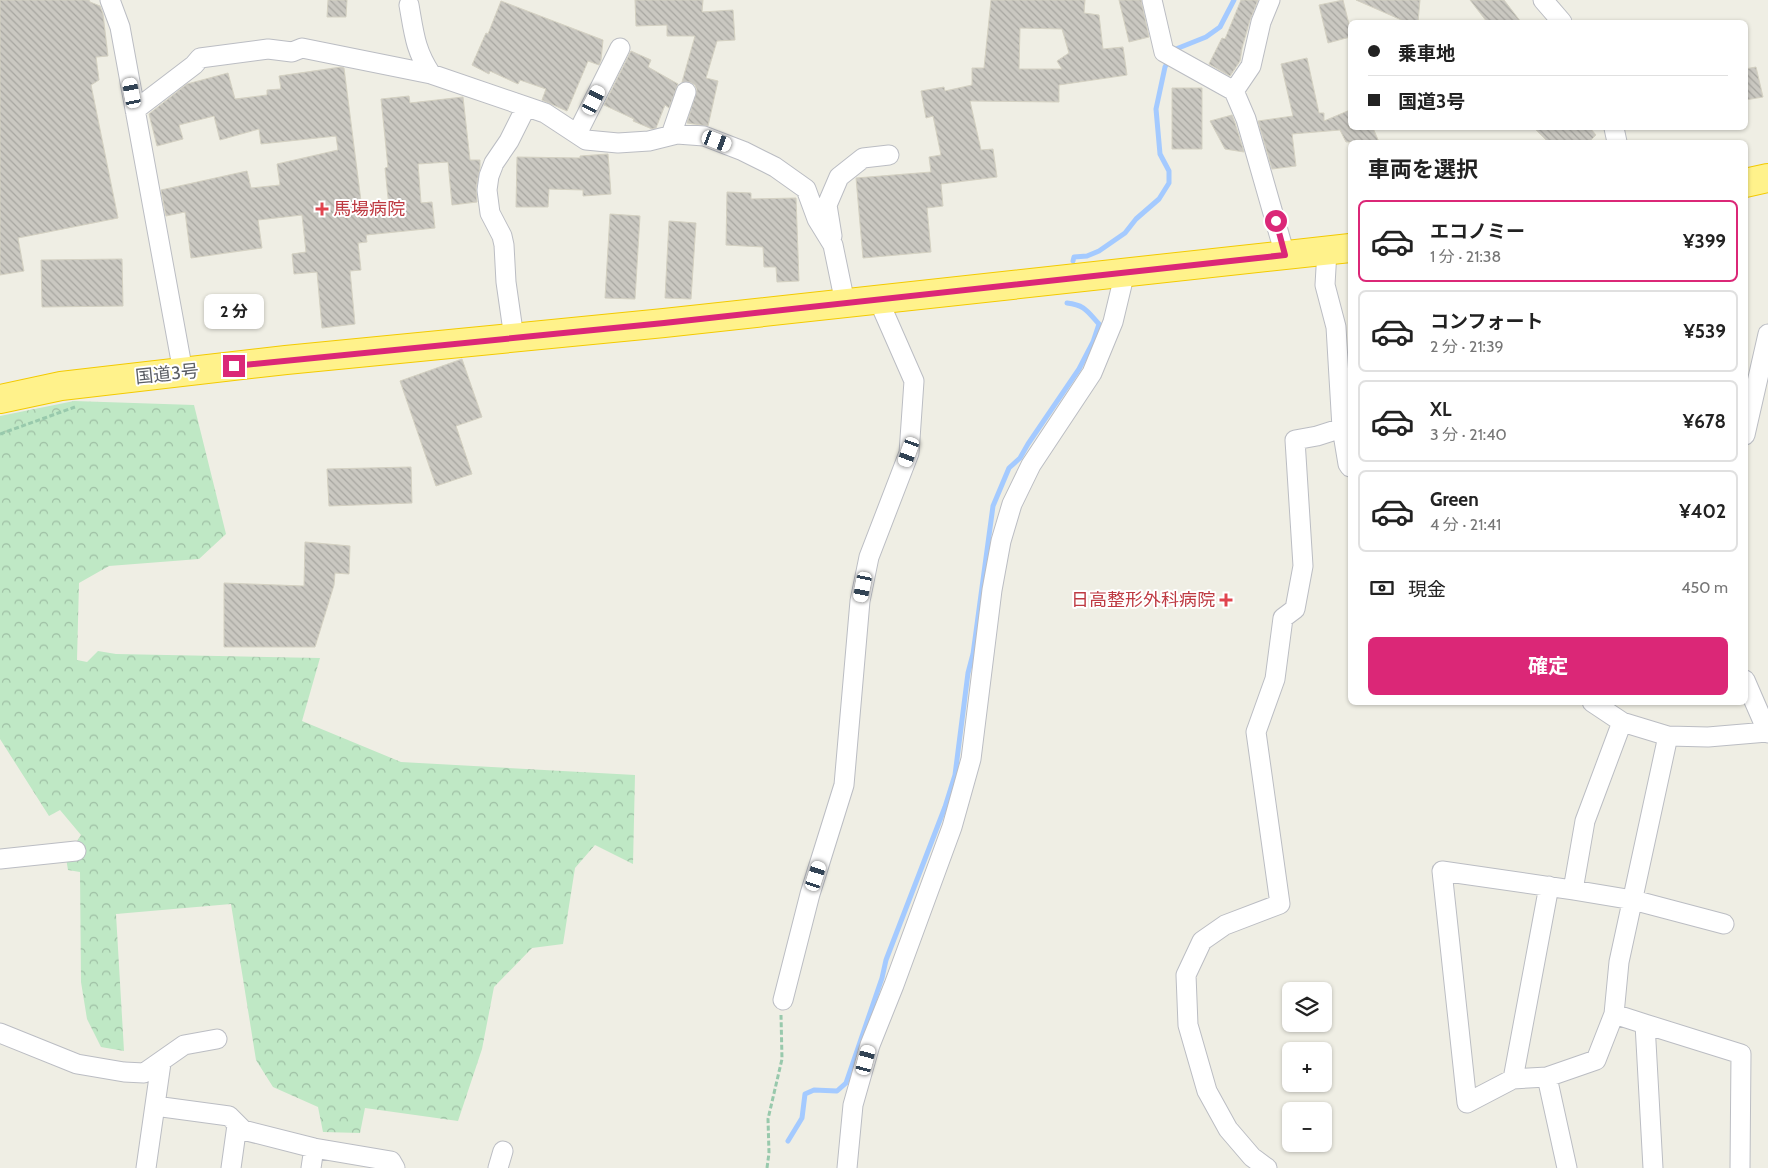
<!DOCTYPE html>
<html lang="ja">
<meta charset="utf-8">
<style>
:root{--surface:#fff;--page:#f6f6f6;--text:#222;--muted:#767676;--line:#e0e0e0;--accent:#db2777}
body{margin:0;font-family:Cabin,"Noto Sans JP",sans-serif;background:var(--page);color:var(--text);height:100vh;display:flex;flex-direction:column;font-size:19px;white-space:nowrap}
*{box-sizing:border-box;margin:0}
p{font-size:16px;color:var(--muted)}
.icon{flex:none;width:28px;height:28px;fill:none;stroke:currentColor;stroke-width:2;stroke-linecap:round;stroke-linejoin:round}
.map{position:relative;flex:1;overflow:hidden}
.details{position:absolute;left:1348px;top:140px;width:400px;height:565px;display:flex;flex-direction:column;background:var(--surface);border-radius:8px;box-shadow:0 1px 4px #0004}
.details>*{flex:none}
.hud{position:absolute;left:1348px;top:20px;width:400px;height:110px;border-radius:8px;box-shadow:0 1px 4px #0004;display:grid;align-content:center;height:110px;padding:0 20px;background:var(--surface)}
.controls{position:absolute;left:1282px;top:982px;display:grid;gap:10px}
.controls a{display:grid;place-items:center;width:50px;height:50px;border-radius:8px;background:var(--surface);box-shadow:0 1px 4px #0004;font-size:25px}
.end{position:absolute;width:22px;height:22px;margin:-11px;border:6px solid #db2777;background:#fff;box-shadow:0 0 0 2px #fff}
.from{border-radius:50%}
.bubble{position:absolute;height:35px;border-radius:8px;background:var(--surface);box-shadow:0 1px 4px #0004;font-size:16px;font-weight:700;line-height:35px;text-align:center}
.car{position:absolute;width:15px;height:30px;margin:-15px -8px;border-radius:6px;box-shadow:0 0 4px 1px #0007;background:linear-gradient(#fff 24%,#345 0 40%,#fff 0 76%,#345 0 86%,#fff 0)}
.hud b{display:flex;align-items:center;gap:18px;height:48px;font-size:19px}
.hud b+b{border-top:1px solid var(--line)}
.hud i{width:12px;height:12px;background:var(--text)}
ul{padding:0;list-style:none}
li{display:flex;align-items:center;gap:15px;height:82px;margin:0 10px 8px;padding:0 10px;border:2px solid var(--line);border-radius:8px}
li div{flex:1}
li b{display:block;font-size:19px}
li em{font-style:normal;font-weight:700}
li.active{border-color:var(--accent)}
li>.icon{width:45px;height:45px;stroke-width:1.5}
h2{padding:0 20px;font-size:22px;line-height:60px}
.pay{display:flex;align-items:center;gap:12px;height:55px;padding:0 20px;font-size:19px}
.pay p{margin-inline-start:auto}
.cta{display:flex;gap:10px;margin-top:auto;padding:10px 20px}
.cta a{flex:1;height:58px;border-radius:8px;background:var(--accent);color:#fff;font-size:20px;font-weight:700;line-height:58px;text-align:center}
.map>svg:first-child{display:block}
.forest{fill:url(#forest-crowns)}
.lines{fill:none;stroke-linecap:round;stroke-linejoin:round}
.stream{stroke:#a4caff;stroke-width:5}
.building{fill:url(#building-back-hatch);stroke:#d4d1c2;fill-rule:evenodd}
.minor-casing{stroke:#bbbdc3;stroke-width:21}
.highway-casing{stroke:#f3ca00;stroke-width:30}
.path{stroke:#98c9ac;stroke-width:3;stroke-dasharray:5 2.5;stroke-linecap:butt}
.minor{stroke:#fff;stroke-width:19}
.highway{stroke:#fff28b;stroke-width:28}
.route{stroke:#db2777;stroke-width:6}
.health-dot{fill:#e0444e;stroke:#fff;stroke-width:2}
.labels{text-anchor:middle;stroke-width:4;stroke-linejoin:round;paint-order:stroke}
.health-label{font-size:18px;fill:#be3a42;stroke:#fff;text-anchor:start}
.street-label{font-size:18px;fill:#5c5f65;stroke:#fff}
</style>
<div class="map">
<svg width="1768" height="1168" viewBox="0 0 1768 1168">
<defs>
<pattern id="forest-crowns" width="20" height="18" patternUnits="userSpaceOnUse" patternTransform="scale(1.25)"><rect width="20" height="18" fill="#bfe8c5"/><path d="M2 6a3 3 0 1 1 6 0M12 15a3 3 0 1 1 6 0" fill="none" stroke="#9ebfa4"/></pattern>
<pattern id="building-back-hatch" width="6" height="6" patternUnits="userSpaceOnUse" patternTransform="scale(1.25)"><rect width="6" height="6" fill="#cac8c1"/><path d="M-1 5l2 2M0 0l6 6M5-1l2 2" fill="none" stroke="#a7a6a0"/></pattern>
</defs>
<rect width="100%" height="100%" fill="#efeee4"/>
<!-- forest -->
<path class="forest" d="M74,401L194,405L226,534L199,559L109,566L79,583L77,660L87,662L98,651L116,654L320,658L302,721L401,762L635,775L633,864L595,845L575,868L563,944L532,948L494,987L482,1049L458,1121L365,1108L360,1133L323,1132L318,1107L273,1087L256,1060L231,904L116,914L124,1051L101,1047L87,1019L81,982L80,872L68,870L66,858L81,835L60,810L49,816L0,739V416Z"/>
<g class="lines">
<!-- stream -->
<path class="stream" d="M1174,53L1176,49L1206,37L1220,27L1234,0
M1073,261L1074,257L1087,256L1099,251L1125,233L1136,219L1159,199L1169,183V171L1160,154L1156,109L1165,67L1169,60
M788,1141L802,1118L805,1094L814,1090L837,1091L846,1083L882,978L886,960L945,807L955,775L968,673L973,654L993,506L1009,468L1020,458L1028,444L1079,369L1093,342L1099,324C1087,311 1085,305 1067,303"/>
</g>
<!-- building -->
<path class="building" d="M0,0H89L90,2L100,6L103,14L108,56L96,57L99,80L91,85L118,218L18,238L24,271L0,275Z
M328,0H347L346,17H327Z
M635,0H703L702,12L733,10L735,40L717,41L706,78L718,81L708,126L687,123L697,90L695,85L690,82H682L695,36H667V25L636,26Z
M991,0H1085L1084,13L1099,15L1103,49L1123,47L1127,75L1059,85V102L970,101L981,150L993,149L997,177L941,184L943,206L927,208L931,252L863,258L856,178L931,172L929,157L941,155L933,116L926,118L921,91L944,87L945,91L972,85V68H984ZM1020,28L1062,29L1069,53L1057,61L1062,69H1019Z
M1119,0H1141L1149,37L1129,42Z
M1241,0H1258L1250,20L1242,48L1240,61L1230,76L1209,64L1222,38L1225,39Z
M1343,0L1350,28V37L1328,43L1319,5Z
M1356,0H1420L1418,22H1406Z
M1470,0H1504L1521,22H1487Z
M501,1L603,40L601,60L599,65L588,61L567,111L542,100L546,89L520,80L518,84L490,71L489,74L472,65L486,33L488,34Z
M631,51L651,60L648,67L678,84L669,108L665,105L656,128L652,129L633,121L634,119L604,105Z
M1307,58L1319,113H1324V121L1350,110V128H1373L1379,142H1346L1340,130L1292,134L1296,166L1272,169L1258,121L1293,116L1281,64Z
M341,67L344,68L362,209L389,207L385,168L388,167L381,99L409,96L410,103L463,97L470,160H480V167L476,188L477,202L452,205L448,162L418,164L421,203L432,202L435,228L366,235L367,242L358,243L361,270L350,271L355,324L322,328L317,272L294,274L292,254L306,252L302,215L258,220L262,248L191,258L185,212L166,216L161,190L247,171L251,188L280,185L277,164L338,150L336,136L261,144L259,129L220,140L214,116L179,125L183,139L157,146L149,114L187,84L228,73L235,99L267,95V90L281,89L279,76Z
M1756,67L1763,97L1745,100V69Z
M1172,88H1202V149H1172Z
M1232,115L1235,123L1244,152L1225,149L1210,121Z
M1534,128H1590L1596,135L1589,142H1548Z
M608,154L611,194L583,196V190L549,189L548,207H516L517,157L580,158V156Z
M727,192L751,193V199L796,198L799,281L777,282L776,267H764L763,247L726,245Z
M610,214L640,216L635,299L605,298Z
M669,221L696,223L691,299L665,298Z
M122,259L123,306L42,307L41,260Z
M462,359L482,417L456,426L472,474L436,486L400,381Z
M411,467L412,503L329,506L327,469Z
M305,542L350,546L349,574L335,573L334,585L315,647H224V583L304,586Z"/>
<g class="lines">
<!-- minor casing -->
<g class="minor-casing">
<path id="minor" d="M110,0L120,27L183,372
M1152,0L1164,52L1234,91L1246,119L1285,255
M1543,0L1562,22
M409,5C414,33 415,50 431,74
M1234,91L1251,66L1261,22L1270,0
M135,110L194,65L200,58L268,49L292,52L302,48L431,74L545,113L586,140L618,143L649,141L677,134L704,136L743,151L775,167L806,189L817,219L833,245L845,303
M1614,128L1617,142
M577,134L620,48
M671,135L686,92
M832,236L827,205L839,177L863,158L889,155
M514,338L506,282L504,245L502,236L490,213L487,190L489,176L494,163L509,141L526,107
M1342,428L1348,464L1350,467
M1745,435L1768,334
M1745,680L1768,733
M1592,702L1622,722L1668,736
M0,859L76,851
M1573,890L1585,821L1622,722
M1724,924L1633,900L1573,890L1442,871L1467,1103L1513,1079L1547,1077L1596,1060L1614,1014L1619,962L1668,736L1708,737L1767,732
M783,1000L810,894L844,785L860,601L869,557L909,453L914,381L878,299
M1614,1014L1645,1024L1653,1168
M1645,1024L1741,1054L1740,1168
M0,1033L77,1064L124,1072L144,1073L184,1045L217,1039
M1547,1077L1567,1168
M1513,1079L1549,886
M155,1106L229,1116L243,1130L314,1148L391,1161L395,1168
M146,1168L161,1063
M231,1168L237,1125
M311,1168L314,1148
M498,1168L503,1151
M847,1168L853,1105L870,1045L894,985L952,827L971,759L992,590L1001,541L1012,504L1031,465L1092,373L1113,322L1125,272
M1267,1168L1252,1157L1228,1129L1207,1091L1188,1025L1186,975L1202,941L1225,925L1280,904L1256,732L1275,679L1283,618L1295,609L1303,566L1295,440L1317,436L1342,428L1336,327L1325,285L1327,251"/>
</g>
<!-- highway casing -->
<g class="highway-casing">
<path id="highway" d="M1745,183L1768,178
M0,399L61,386L286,360L664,323L1350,248"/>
</g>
<!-- path -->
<path class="path" d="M0,434L75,407
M767,1168L769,1153L768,1119L782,1059L781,1015"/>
<!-- minor -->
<use href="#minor" class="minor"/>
<!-- highway -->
<use href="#highway" class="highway"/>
</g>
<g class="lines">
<!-- route -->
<path class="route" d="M234,366L664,323L1285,255L1276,221"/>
</g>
<!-- markers -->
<g class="health-dot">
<path d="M319.5 201.5h5v5h5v5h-5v5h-5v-5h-5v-5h5z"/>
<path d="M1223.5 592.5h5v5h5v5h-5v5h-5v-5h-5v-5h5z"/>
</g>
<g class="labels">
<!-- health labels -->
<g class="health-label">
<text x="333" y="215">馬場病院</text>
<text x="1215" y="606" text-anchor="end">日高整形外科病院</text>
</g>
<!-- street labels -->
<g class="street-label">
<text transform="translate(167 374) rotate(-6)" y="6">国道3号</text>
</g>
</g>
</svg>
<div class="controls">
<a><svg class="icon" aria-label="layers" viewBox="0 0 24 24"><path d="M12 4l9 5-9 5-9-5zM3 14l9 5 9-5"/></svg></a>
<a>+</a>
<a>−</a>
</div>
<i class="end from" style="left:1276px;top:221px"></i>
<i class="end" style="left:234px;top:366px"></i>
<div class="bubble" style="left:204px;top:294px;width:60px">2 分</div>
<i class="car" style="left:132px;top:93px;rotate:349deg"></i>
<i class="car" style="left:594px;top:100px;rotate:27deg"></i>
<i class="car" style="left:717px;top:141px;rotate:111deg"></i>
<i class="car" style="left:909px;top:452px;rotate:200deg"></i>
<i class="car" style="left:863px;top:587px;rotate:191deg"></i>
<i class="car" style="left:816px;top:876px;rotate:18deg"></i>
<i class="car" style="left:866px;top:1060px;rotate:15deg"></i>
<div class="hud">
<b><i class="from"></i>乗車地</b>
<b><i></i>国道3号</b>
</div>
<section class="details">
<h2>車両を選択</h2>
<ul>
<li class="active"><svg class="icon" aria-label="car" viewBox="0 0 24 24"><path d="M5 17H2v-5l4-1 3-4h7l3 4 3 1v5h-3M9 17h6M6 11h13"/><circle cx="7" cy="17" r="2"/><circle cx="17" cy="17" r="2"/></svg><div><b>エコノミー</b><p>1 分 · 21:38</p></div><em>¥399</em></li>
<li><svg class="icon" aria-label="car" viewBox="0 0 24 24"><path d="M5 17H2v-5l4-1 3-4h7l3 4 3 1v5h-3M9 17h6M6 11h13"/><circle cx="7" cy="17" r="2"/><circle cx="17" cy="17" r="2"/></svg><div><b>コンフォート</b><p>2 分 · 21:39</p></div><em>¥539</em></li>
<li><svg class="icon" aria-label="car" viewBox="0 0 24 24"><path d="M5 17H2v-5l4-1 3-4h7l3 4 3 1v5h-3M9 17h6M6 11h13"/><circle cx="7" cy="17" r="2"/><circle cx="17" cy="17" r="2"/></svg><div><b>XL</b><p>3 分 · 21:40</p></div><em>¥678</em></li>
<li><svg class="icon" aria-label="car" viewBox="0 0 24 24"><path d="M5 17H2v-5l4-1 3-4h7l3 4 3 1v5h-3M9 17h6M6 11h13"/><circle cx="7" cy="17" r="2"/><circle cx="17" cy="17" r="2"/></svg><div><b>Green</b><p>4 分 · 21:41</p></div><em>¥402</em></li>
</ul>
<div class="pay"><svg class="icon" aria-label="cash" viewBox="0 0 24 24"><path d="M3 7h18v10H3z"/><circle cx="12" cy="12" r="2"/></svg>現金<p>450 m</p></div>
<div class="cta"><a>確定</a></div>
</section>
</div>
